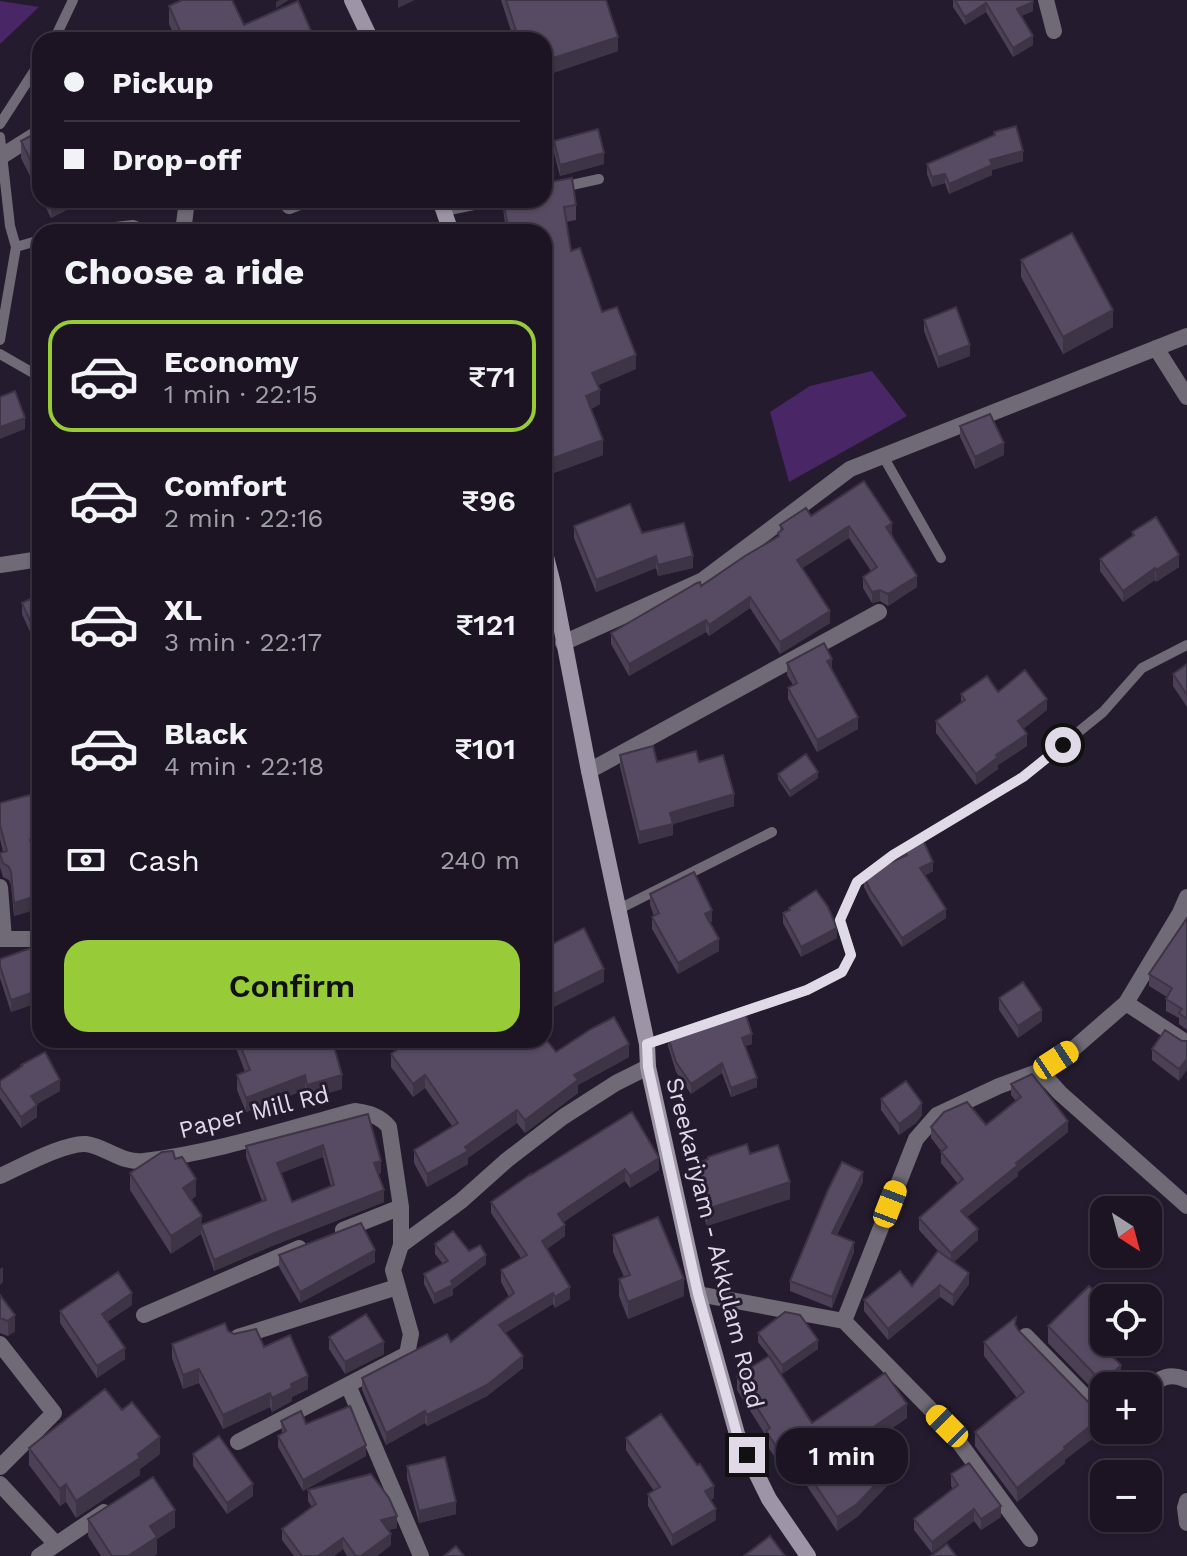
<!DOCTYPE html>
<meta charset="utf-8">
<style>
:root{--surface:#1c1423;--page:#292130;--text:#f1f3f6;--muted:#a09ea6;--line:#3a3341;--accent:#98cb38}
body{margin:0;font-family:"Work Sans",sans-serif;background:var(--page);color:var(--text);height:100vh;display:flex;flex-direction:column;font-size:30px;white-space:nowrap}
*{box-sizing:border-box;margin:0}
p{font-size:26px;color:var(--muted)}
.icon{flex:none;width:44px;height:44px;fill:none;stroke:currentColor;stroke-width:2;stroke-linecap:round;stroke-linejoin:round}
.map{position:relative;flex:1;overflow:hidden}
.side{position:absolute;left:32px;top:224px;width:520px;height:824px;display:flex;flex-direction:column;background:var(--surface);border-radius:24px;box-shadow:0 2px 6px #0004,0 0 0 2px var(--line)}
.side>*{flex:none}
.guide{position:absolute;left:32px;top:32px;width:520px;height:176px;border-radius:24px;box-shadow:0 2px 6px #0004,0 0 0 2px var(--line);display:grid;align-content:center;height:176px;padding:0 32px;background:var(--surface)}
.needle{width:52px;rotate:144deg}
.buttons{position:absolute;left:1090px;top:1196px;display:grid;gap:16px}
.buttons a{display:grid;place-items:center;width:72px;height:72px;border-radius:16px;background:var(--surface);box-shadow:0 2px 6px #0004,0 0 0 2px var(--line);font-size:40px}
.end{position:absolute;width:36px;height:36px;margin:-18px;border:10px solid #e0d9e7;background:#111;box-shadow:0 0 0 4px #111}
.from{border-radius:50%}
.bubble{position:absolute;height:56px;border-radius:24px;background:var(--surface);box-shadow:0 2px 6px #0004,0 0 0 2px var(--line);font-size:26px;font-weight:600;line-height:56px;text-align:center}
.car{position:absolute;width:24px;height:48px;margin:-24px -12px;border-radius:10px;box-shadow:0 0 6px 2px #0007;background:linear-gradient(#f5c518 24%,#345 0 40%,#f5c518 0 76%,#345 0 86%,#f5c518 0)}
.guide b{display:flex;align-items:center;gap:28px;height:76px;font-size:30px}
.guide b+b{border-top:2px solid var(--line)}
.guide i{width:20px;height:20px;background:var(--text)}
ul{padding:0;list-style:none}
li{display:flex;align-items:center;gap:24px;height:112px;margin:0 16px 12px;padding:0 16px;border:4px solid transparent;border-radius:24px}
li div{flex:1}
li b{display:block;font-size:30px}
li em{font-style:normal;font-weight:600}
li.active{border-color:var(--accent)}
li>.icon{width:72px;height:72px;stroke-width:1.5}
h2{padding:0 32px;font-size:36px;line-height:96px}
.pay{display:flex;align-items:center;gap:20px;height:88px;padding:0 32px;font-size:30px}
.pay p{margin-inline-start:auto}
.primary-button{display:flex;gap:16px;margin-top:auto;padding:16px 32px}
.primary-button a{flex:1;height:92px;border-radius:24px;background:var(--accent);color:#111;font-size:32px;font-weight:600;line-height:92px;text-align:center}
.map>svg:first-child{display:block}
.water{fill:#492665}
.lines{fill:none;stroke-linecap:round;stroke-linejoin:round}
.service{stroke:#6f6a75;stroke-width:10}
.minor{stroke:#6f6a75;stroke-width:16}
.secondary{stroke:#9d94a6;stroke-width:16}
.wall{fill:#4b4055;fill-rule:evenodd}
.shaded-wall{fill:#3d3445}
.building{fill:#574b63;stroke:#3d3445;stroke-width:2;fill-rule:evenodd}
.route{stroke:#e0d9e7;stroke-width:10}
.labels{text-anchor:middle;stroke-width:6;stroke-linejoin:round;paint-order:stroke}
.street-label{font-size:24px;fill:#e0d9e7;stroke:#251b2f}
</style>
<div class="map">
<svg width="1187" height="1556" viewBox="0 0 1187 1556">
<rect width="100%" height="100%" fill="#251b2f"/>
<!-- water -->
<path class="water" d="M0,1L39,7L0,44Z
M872,371L907,416L789,482L770,412L810,386Z"/>
<g class="lines">
<!-- service -->
<path class="service" d="M54,40L73,0
M0,124L40,62
M0,137L10,226L16,247L40,240
M544,191L599,179
M444,211L499,200
M70,232L133,225L151,232
M0,340L16,247
M0,354L40,377
M883,456L941,558
M619,909L772,832
M647,1044L807,990L842,972L851,955L840,920L857,882L893,855L1023,777L1103,712L1142,668L1187,645"/>
<!-- minor -->
<path class="minor" d="M1046,0L1054,31
M2,156L40,132
M289,206L305,200
M183,232L187,200
M1156,348L1187,397
M0,565L40,559
M563,643L703,580L850,469L1187,336
M589,771L879,612
M0,887L4,939
M0,939H40
M1126,1003L1187,1043
M1040,1071L1060,1093L1187,1206
M0,1176C20,1167 66,1142 86,1144C105,1146 122,1164 144,1161C213,1153 287,1129 355,1111C369,1113 380,1116 389,1127L401,1207V1245L461,1201L507,1160L563,1117L616,1083L648,1067
M343,1230L401,1207
M698,1294L844,1321L916,1139L937,1115L999,1086L1040,1071L1072,1050L1126,1003L1180,913L1187,897
M144,1315L299,1248
M844,1321L947,1426L1030,1539
M1026,1336L1104,1416
M238,1337L397,1287
M0,1344L54,1413L0,1467
M348,1385L421,1556
M1148,1390C1160,1377 1170,1372 1187,1380
M238,1442L407,1354L411,1334L393,1270L401,1245
M0,1484L56,1544
M1187,1501L1185,1508L1187,1523
M39,1556L104,1512"/>
<!-- secondary -->
<path class="secondary" d="M352,0L371,40
M440,200L451,232
M544,549L553,584L589,771L647,1044L648,1067L698,1294L737,1434L769,1499L808,1556"/>
</g>
<!-- wall -->
<path class="wall" d="M501,0H541L618,51L544,76V40H514Z
M953,0H1032L1033,11L1021,16L1033,45L1013,57L986,12L965,25L953,7Z
M169,6L244,25L315,40H176L169,24Z
M40,131V196L21,158V141Z
M994,132L1023,161L992,170V175L949,194L945,183L932,187L927,174V164L994,135Z
M554,141L604,164L560,176L554,153Z
M42,200H86L51,218Z
M502,200H544L576,205V220L566,222L571,251L602,312L636,369L598,385L600,404L591,409L603,455L551,474L544,454V232H506Z
M1021,260L1113,327L1063,354L1021,277Z
M924,320L970,356L938,368L924,331Z
M960,426L1004,455L975,469L960,437Z
M811,516L892,534L917,587L888,606L880,601L872,603L863,588V577L871,571L849,538L802,568L830,623L780,654L750,608L709,636L706,632L629,676L611,644V633L701,586L778,537V533L780,532V525Z
M574,526L642,533L693,568L658,576L656,568L596,592L574,538Z
M1132,532L1179,567L1156,582L1155,580L1123,602L1100,571V559L1132,537Z
M40,594V651L39,652L22,614V603Z
M787,663L832,670L858,729L817,752L788,699V688L793,685L787,675Z
M1187,664V707L1173,686V674Z
M998,692L1047,710L1023,729L1027,746L998,765V769L976,785L936,733V721L961,703V694Z
M620,755L657,762H699L734,806L673,824V835L639,844L620,767Z
M778,774L818,778L790,797L778,779Z
M0,803L33,852L40,876V908L14,916L11,885L9,880L3,877L0,867V853L3,852L0,839Z
M903,849L933,871L924,876L946,918L902,947L870,899L864,887V877L903,856Z
M650,894L712,921L710,923L719,951L678,974L652,929V917L654,916L650,905Z
M789,908L837,938L801,957L783,923V913L789,910Z
M1187,918V1030L1179,1024V1018L1166,1011V999L1167,997L1149,986V974Z
M40,945V1002L11,1012L0,978V959Z
M999,998L1042,1021L1018,1038L999,1010Z
M668,1037L752,1044L745,1046L757,1087L731,1097L722,1073L691,1094L676,1072L668,1046Z
M233,1040H332L342,1089L307,1099L305,1090L246,1112L237,1090V1075L245,1072Z
M1182,1041L1179,1081L1152,1060V1049Z
M556,1052L629,1057L578,1085V1093L525,1133L517,1123L468,1158V1164L427,1187L414,1163V1150L452,1126L425,1088L413,1097L391,1067V1054Z
M1011,1084L1068,1132L1018,1172V1176L967,1217L978,1240L954,1262L969,1284L953,1306L940,1297L888,1340L864,1311V1300L912,1286L938,1251L919,1230V1218L958,1184L941,1163V1151L931,1138V1127L986,1125L1016,1101L1011,1095Z
M0,1087L60,1091L37,1104V1117L21,1128L0,1098Z
M881,1099L922,1115L916,1123L899,1135L881,1110Z
M632,1112L659,1170L630,1188L625,1181L563,1222L565,1236L547,1249L570,1299L555,1308L553,1304L505,1333L523,1368L487,1396L427,1426L425,1423L386,1445L362,1390V1378L451,1342L509,1297L501,1282V1270L521,1258L491,1213V1202Z
M368,1114L381,1173L378,1174L384,1202L272,1246L214,1271L201,1234L171,1254L130,1190V1173L175,1159L196,1196L191,1200L202,1225L262,1201L246,1157V1146ZM323,1157L331,1187L292,1202L281,1173Z
M750,1154L790,1199L707,1226L692,1183V1166Z
M863,1182L837,1235L854,1252L832,1308L790,1291V1281Z
M613,1235L684,1296L628,1319L619,1296V1279L624,1277L613,1252Z
M435,1244L469,1251L486,1264L453,1289V1295L434,1304L424,1284V1274L443,1264L435,1254Z
M279,1255L375,1262L300,1303L279,1267Z
M0,1295L15,1331L8,1336L0,1333Z
M132,1305L107,1322L125,1359L97,1378L60,1323V1311Z
M1016,1325L1065,1460V1463L1017,1502L975,1446V1432L1017,1398L984,1356V1342Z
M1048,1326L1129,1342V1344L1114,1359L1121,1382L1103,1400L1048,1343Z
M228,1331L264,1347L308,1389L292,1397V1401L272,1412L270,1407L223,1429L199,1383L183,1389L172,1358V1344Z
M758,1333L818,1349L782,1374L769,1356L812,1423L907,1418L870,1443L893,1480L857,1517L837,1531L789,1459L780,1465L766,1444V1436L737,1390V1376L769,1356L758,1342Z
M329,1337L384,1354L345,1374L329,1349Z
M122,1410L160,1454L140,1469V1475L76,1518L66,1502L60,1506L29,1465V1448Z
M281,1421L306,1424L366,1456L303,1491L278,1447V1436L282,1434Z
M626,1438L714,1498L710,1500L716,1520L672,1546L648,1506V1494L654,1491L626,1450Z
M193,1454L253,1496L227,1514L193,1466Z
M407,1466L456,1514L419,1523L407,1478Z
M951,1474L1001,1517L981,1530L974,1521L932,1553L914,1530V1519L953,1489L951,1486Z
M308,1490L397,1528L388,1530L391,1545L377,1556H347L343,1549L334,1556H294L282,1540V1529L312,1507L308,1501Z
M88,1519L175,1527L157,1539V1554L154,1556H101L88,1536Z"/>
<!-- shaded-wall -->
<path class="shaded-wall" d="M280,0H289L276,8V2Z
M398,0H415L398,8Z
M1033,2V11L1017,18V9Z
M986,3V12L965,25V17Z
M1033,36V45L1013,57V48Z
M618,37V51L544,76V61Z
M1023,151V161L992,170V175L949,194V184L990,160Z
M604,153V164L560,176V165Z
M945,174V183L932,187V177Z
M51,200H86L51,218Z
M1113,310V327L1063,354V337Z
M970,345V356L938,368V357Z
M636,355V369L592,388V373Z
M600,390V404L586,411V396Z
M25,418V429L0,439V427Z
M603,440V455L551,474V459Z
M1004,443V455L975,469V457Z
M892,523V534L886,538V527Z
M849,526V538L797,572V560Z
M1179,555V567L1156,582V570Z
M656,556V568L596,592V580Z
M693,556V568L658,576V565Z
M1155,568V580L1123,602V591Z
M917,576V587L888,606V594Z
M880,590V601L872,603V592Z
M750,597V608L709,636V625Z
M830,611V623L780,654V642Z
M706,620V632L629,676V664Z
M832,659V670L827,661Z
M1047,699V710L1018,733V721Z
M858,717V729L817,752V740Z
M1027,734V746L998,765V769L976,785V774L996,755Z
M818,772V778L790,797V791Z
M734,794V806L673,824V835L639,844V832L670,813Z
M40,837V851L30,853V840Z
M933,862V871L920,878V868Z
M40,895V908L14,916V903Z
M946,909V918L902,947V938Z
M712,910V921L705,926V914Z
M837,928V938L801,957V947Z
M719,939V951L678,974V963Z
M604,969V982L544,1012V999Z
M40,990V1002L11,1012V1000Z
M1042,1010V1021L1018,1038V1026Z
M752,1034V1044L742,1047V1038Z
M629,1044V1057L578,1085V1093L525,1133V1120L574,1075Z
M1187,1059V1070L1179,1081V1069Z
M722,1063V1073L691,1094V1084Z
M305,1075V1090L246,1112V1098Z
M342,1075V1089L307,1099V1085Z
M425,1075V1088L413,1097V1084Z
M757,1078V1087L731,1097V1088Z
M60,1080V1091L31,1107V1096Z
M922,1103V1115L916,1123L899,1135V1124Z
M37,1105V1117L21,1128V1117Z
M517,1110V1123L468,1158V1164L427,1187V1174Z
M1068,1121V1132L1018,1172V1176L961,1222V1211L1016,1163Z
M323,1145V1157L277,1174V1163Z
M659,1158V1170L630,1188V1176Z
M381,1161V1173L374,1175V1163Z
M625,1169V1181L558,1226V1214Z
M863,1172V1182L832,1244V1233Z
M196,1179V1196L183,1205V1188Z
M790,1182V1199L707,1226V1209Z
M384,1190V1202L272,1246L214,1271V1260L272,1234Z
M202,1216L201,1234L171,1254V1236Z
M565,1225V1236L542,1252V1241Z
M978,1229V1240L951,1265V1253Z
M854,1242V1252L832,1308V1297Z
M375,1250V1262L300,1303V1292Z
M486,1255V1264L453,1289V1295L434,1304V1294Z
M3,1267V1282L0,1285V1269Z
M969,1273V1284L953,1306V1295Z
M684,1279V1296L628,1319V1302Z
M940,1285V1297L888,1340V1329Z
M570,1287V1299L555,1308V1297Z
M132,1293V1305L102,1325V1314Z
M553,1293V1304L499,1337V1325Z
M15,1315V1331L8,1336V1321Z
M818,1340V1349L782,1374V1365Z
M384,1342V1354L345,1374V1362Z
M1114,1342H1129V1344L1106,1367V1350Z
M125,1348V1359L97,1378V1366Z
M523,1356V1368L487,1396L427,1426V1415Z
M1121,1365V1382L1117,1386H1104L1103,1400V1383Z
M199,1369V1383L183,1389V1375Z
M308,1376V1389L292,1397V1401L272,1412V1398L291,1384Z
M270,1393V1407L223,1429V1415Z
M907,1404V1418L862,1449V1435Z
M425,1411V1423L386,1445V1433Z
M1104,1416V1430L1065,1460V1463L1017,1502V1488L1064,1447Z
M160,1437V1454L140,1469V1475L76,1518V1501Z
M366,1445V1456L303,1491V1480Z
M789,1446V1459L780,1465V1452Z
M893,1466V1480L857,1517L837,1531V1517Z
M66,1484V1502L60,1506V1489Z
M253,1484V1496L227,1514V1503Z
M714,1486V1498L705,1503V1491Z
M456,1502V1514L419,1523V1511Z
M1001,1506V1517L981,1530V1519Z
M716,1509V1520L672,1546V1535Z
M974,1509V1521L932,1553V1542Z
M175,1510V1527L157,1539V1554L154,1556H128L150,1526Z
M397,1516V1528L381,1532V1520Z
M391,1534V1545L377,1556H361Z
M343,1538V1549L334,1556H318Z"/>
<!-- building -->
<path class="building" d="M182,0H232L244,25L298,1L315,40H184L169,6Z
M506,0H606L618,37L544,61V40H519Z
M955,0H1032L1033,2L1017,9L1033,36L1013,48L986,3L965,17Z
M1016,126L1023,151L990,160L992,165L949,184L945,174L932,177L927,164L995,135L994,132Z
M598,129L604,153L560,165L554,141Z
M40,131V179L21,141Z
M572,178L576,205L564,207L571,251L580,248L602,312L617,307L636,355L592,373L600,390L586,396L603,440L551,459L544,439V232H509L503,200H544V183Z
M1072,233L1113,310L1063,337L1021,260Z
M956,307L970,345L938,357L924,320Z
M15,391L25,418L0,427V397Z
M990,414L1004,443L975,457L960,426Z
M864,481L892,523L886,527L917,576L888,594L880,590L872,592L863,577L877,567L849,526L797,560L830,611L780,642L750,597L709,625L706,620L629,664L611,633L697,583L700,582L701,586L745,556L779,536L778,533L783,529L780,525L806,508L811,516Z
M630,504L642,533L684,523L693,556L658,565L656,556L596,580L574,526Z
M1156,517L1179,555L1156,570L1155,568L1123,591L1100,559L1134,535L1132,532Z
M40,594V640H39L22,603Z
M824,643L832,659L827,661L858,717L817,740L788,688L797,683L787,663Z
M1187,664V695L1173,674Z
M1025,670L1047,699L1018,721L1027,734L996,755L998,757L976,774L936,721L965,700L961,694L987,676L998,692Z
M653,746L657,762L696,751L699,762L723,755L734,794L670,813L673,824L639,832L620,755Z
M806,754L818,772L790,791L778,774Z
M40,792V837L30,840L40,876V895L14,903L11,872L9,867L3,863L0,854V853L7,851L0,825V803Z
M922,838L933,862L920,868L946,909L902,938L870,890L864,877L874,870L907,855L903,849Z
M694,872L712,910L705,914L719,939L678,963L652,917L659,913L650,894Z
M816,890L828,907L837,928L801,947L783,913L790,910L789,908Z
M1187,918V1019L1179,1013L1182,1009L1166,999L1172,988L1149,974Z
M584,928L604,969L544,999V948Z
M40,945V990L11,1000L0,966V959Z
M1023,982L1042,1010L1018,1026L999,998Z
M745,1012L752,1034L742,1038L757,1078L731,1088L722,1063L691,1084L676,1062L668,1037Z
M614,1017L629,1044L574,1075L578,1080L525,1120L517,1110L465,1147L468,1151L427,1174L414,1150L458,1123L425,1075L413,1084L391,1054L410,1040H544V1037L556,1052L591,1029Z
M1165,1030L1182,1041H1187V1059L1179,1069L1152,1049Z
M238,1040H332L342,1075L307,1085L305,1075L246,1098L237,1075L250,1070Z
M45,1052L60,1080L31,1096L37,1105L21,1117L0,1087V1081L22,1066L21,1065Z
M1032,1074L1068,1121L1016,1163L1018,1165L961,1211L978,1229L951,1253L919,1218L963,1179L941,1152L947,1147L931,1127L944,1112L967,1102L986,1125L1021,1097L1011,1084Z
M906,1081L922,1103L916,1111L899,1124L881,1099Z
M632,1112L659,1158L630,1176L625,1169L558,1214L565,1225L542,1241L570,1287L555,1297L553,1293L499,1325L523,1356L487,1385L427,1415L425,1411L386,1433L362,1378L447,1334L451,1342L514,1293L501,1270L527,1255L491,1202L531,1174V1175Z
M368,1114L381,1161L374,1163L384,1190L272,1234L214,1260L201,1225L266,1200L246,1146ZM323,1145L334,1185L292,1202L277,1163Z
M747,1144L750,1154L778,1145L790,1182L707,1209L692,1166L708,1159V1157Z
M173,1151L175,1159L182,1157L196,1179L183,1188L202,1216L171,1236L130,1173L162,1152Z
M842,1162L863,1172L832,1233L854,1242L832,1297L790,1281L828,1190Z
M658,1217L684,1279L628,1302L619,1279L630,1275L613,1235Z
M361,1223L375,1250L300,1292L279,1255Z
M453,1231L469,1251L480,1245L486,1255L451,1281L453,1285L434,1294L424,1274L448,1261L435,1244Z
M938,1251L969,1273L953,1295L940,1285L888,1329L864,1300L900,1271L912,1286Z
M118,1272L132,1293L102,1314L125,1348L97,1366L60,1311Z
M1089,1286L1104,1301V1342H1114L1106,1350L1121,1365L1103,1383L1048,1326Z
M0,1295L15,1315L8,1321L0,1318Z
M785,1312L800,1315L818,1340L782,1365L758,1333Z
M366,1314L384,1342L345,1362L329,1337Z
M1016,1317L1015,1324L1018,1330L1096,1410L1104,1415L1064,1447L1065,1449L1017,1488L975,1432L1024,1392L984,1342Z
M225,1323L228,1331L234,1334L256,1329L264,1347L290,1335L308,1376L291,1384L292,1388L272,1398L270,1393L223,1415L199,1369L183,1375L172,1344Z
M769,1356L812,1423L885,1373L907,1404L862,1435L893,1466L857,1504L837,1517L789,1446L780,1452L766,1431L770,1428L737,1376Z
M105,1389L122,1410L132,1402L160,1437L138,1454L140,1458L76,1501L66,1484L60,1489L29,1448Z
M350,1406L366,1445L303,1480L278,1436L286,1431L281,1421L301,1411L306,1424Z
M661,1414L697,1465L700,1464L714,1486L705,1491L716,1509L672,1535L648,1494L660,1487L626,1438Z
M219,1436L253,1484L227,1503L193,1454Z
M445,1457L456,1502L419,1511L407,1466Z
M969,1463L1001,1506L981,1519L974,1509L932,1542L914,1519L958,1485L951,1474Z
M371,1474L389,1498L397,1516L381,1520L391,1534L361,1556H356L343,1538L318,1556H302L282,1529L316,1504L308,1490Z
M153,1477L175,1510L150,1526L157,1537L128,1556H112L88,1519Z
M770,1536L785,1556H744Z
M947,1544L956,1556H931Z
M456,1546L464,1556H444Z"/>
<g class="lines">
<!-- route -->
<path class="route" d="M747,1455L737,1434L698,1294L648,1067L647,1044L807,990L842,972L851,955L840,920L857,882L893,855L1023,777L1063,745"/>
</g>
<g class="labels">
<!-- street labels -->
<g class="street-label">
<text transform="translate(254 1112) rotate(-14)" y="8">Paper Mill Rd</text>
<text transform="translate(715 1243) rotate(76)" y="8">Sreekariyam - Akkulam Road</text>
</g>
</g>
</svg>
<div class="buttons">
<a><svg class="needle" viewBox="-14 -14 28 28"><path d="M0-13l5 13h-10z" fill="#e53935"/><path d="M0 13l5-13h-10z" fill="#a09ea6"/></svg></a>
<a><svg class="icon" aria-label="locate" viewBox="0 0 24 24"><circle cx="12" cy="12" r="6"/><path d="M12 2v4M12 18v4M2 12h4M18 12h4"/></svg></a>
<a>+</a>
<a>−</a>
</div>
<i class="end from" style="left:1063px;top:745px"></i>
<i class="end" style="left:747px;top:1455px"></i>
<div class="bubble" style="left:776px;top:1428px;width:132px">1 min</div>
<i class="car" style="left:1056px;top:1060px;rotate:57deg"></i>
<i class="car" style="left:890px;top:1204px;rotate:21deg"></i>
<i class="car" style="left:947px;top:1426px;rotate:315deg"></i>
<div class="guide">
<b><i class="from"></i>Pickup</b>
<b><i></i>Drop-off</b>
</div>
<section class="side">
<h2>Choose a ride</h2>
<ul>
<li class="active"><svg class="icon" aria-label="car" viewBox="0 0 24 24"><path d="M5 17H2v-5l4-1 3-4h7l3 4 3 1v5h-3M9 17h6M6 11h13"/><circle cx="7" cy="17" r="2"/><circle cx="17" cy="17" r="2"/></svg><div><b>Economy</b><p>1 min · 22:15</p></div><em>₹71</em></li>
<li><svg class="icon" aria-label="car" viewBox="0 0 24 24"><path d="M5 17H2v-5l4-1 3-4h7l3 4 3 1v5h-3M9 17h6M6 11h13"/><circle cx="7" cy="17" r="2"/><circle cx="17" cy="17" r="2"/></svg><div><b>Comfort</b><p>2 min · 22:16</p></div><em>₹96</em></li>
<li><svg class="icon" aria-label="car" viewBox="0 0 24 24"><path d="M5 17H2v-5l4-1 3-4h7l3 4 3 1v5h-3M9 17h6M6 11h13"/><circle cx="7" cy="17" r="2"/><circle cx="17" cy="17" r="2"/></svg><div><b>XL</b><p>3 min · 22:17</p></div><em>₹121</em></li>
<li><svg class="icon" aria-label="car" viewBox="0 0 24 24"><path d="M5 17H2v-5l4-1 3-4h7l3 4 3 1v5h-3M9 17h6M6 11h13"/><circle cx="7" cy="17" r="2"/><circle cx="17" cy="17" r="2"/></svg><div><b>Black</b><p>4 min · 22:18</p></div><em>₹101</em></li>
</ul>
<div class="pay"><svg class="icon" aria-label="cash" viewBox="0 0 24 24"><path d="M3 7h18v10H3z"/><circle cx="12" cy="12" r="2"/></svg>Cash<p>240 m</p></div>
<div class="primary-button"><a>Confirm</a></div>
</section>
</div>
